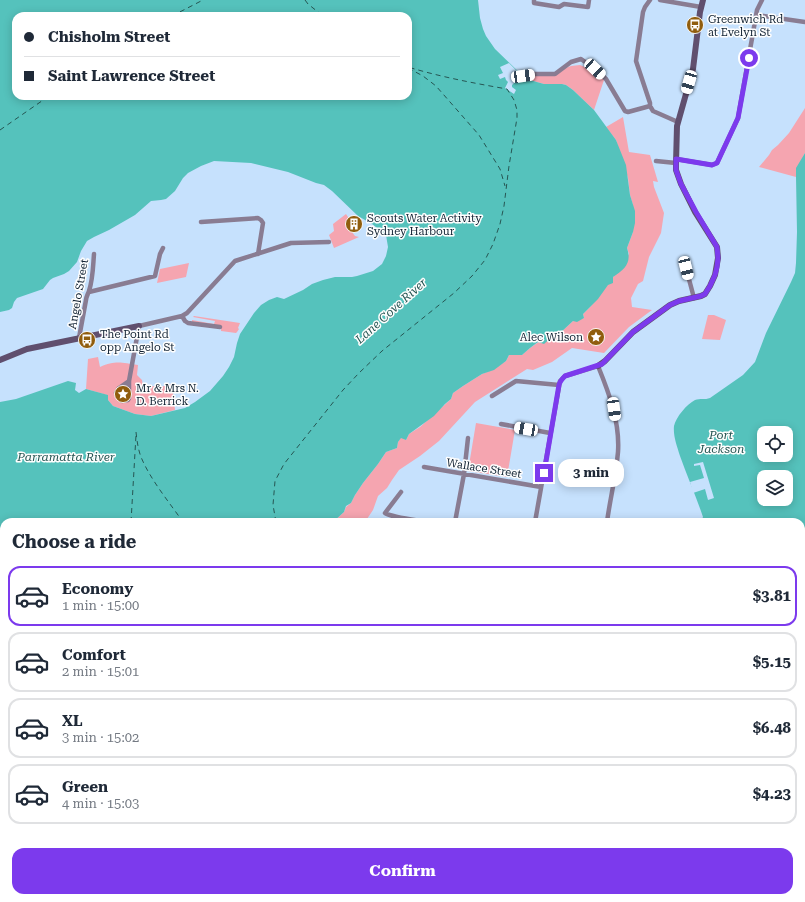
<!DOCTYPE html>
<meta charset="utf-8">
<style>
:root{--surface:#fff;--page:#f6f6f7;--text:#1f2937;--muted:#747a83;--line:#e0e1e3;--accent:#7c3aed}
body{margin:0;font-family:"Roboto Serif",serif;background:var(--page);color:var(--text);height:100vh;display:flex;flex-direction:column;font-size:15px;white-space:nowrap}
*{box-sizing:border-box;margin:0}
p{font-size:13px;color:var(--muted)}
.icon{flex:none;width:22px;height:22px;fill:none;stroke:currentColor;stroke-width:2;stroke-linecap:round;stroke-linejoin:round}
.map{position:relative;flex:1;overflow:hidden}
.details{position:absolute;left:0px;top:518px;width:805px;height:384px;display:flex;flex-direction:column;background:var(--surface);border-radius:12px 12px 0 0;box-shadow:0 2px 10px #0003}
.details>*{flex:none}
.banner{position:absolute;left:12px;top:12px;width:400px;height:88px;border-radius:12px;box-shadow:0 2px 10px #0003;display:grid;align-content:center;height:88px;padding:0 12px;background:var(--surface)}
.controls{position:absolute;left:757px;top:426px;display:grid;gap:8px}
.controls a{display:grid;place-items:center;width:36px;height:36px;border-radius:8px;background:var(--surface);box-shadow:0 2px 10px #0003;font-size:20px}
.end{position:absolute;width:18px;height:18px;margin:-9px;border:5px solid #7c3aed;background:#fff;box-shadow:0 0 0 2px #fff}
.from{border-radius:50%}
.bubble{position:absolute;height:28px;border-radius:12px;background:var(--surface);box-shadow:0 2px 10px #0003;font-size:13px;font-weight:700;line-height:28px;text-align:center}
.car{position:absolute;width:12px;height:24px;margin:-12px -6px;border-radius:5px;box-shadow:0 0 3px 1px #0007;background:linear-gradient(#fff 24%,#345 0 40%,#fff 0 76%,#345 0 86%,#fff 0)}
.banner b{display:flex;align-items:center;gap:14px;height:38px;font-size:15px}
.banner b+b{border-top:1px solid var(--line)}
.banner i{width:10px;height:10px;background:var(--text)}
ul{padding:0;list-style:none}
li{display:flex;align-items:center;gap:12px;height:60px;margin:0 8px 6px;padding:0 4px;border:2px solid var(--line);border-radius:12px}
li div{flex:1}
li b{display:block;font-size:15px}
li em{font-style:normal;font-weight:700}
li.selected{border-color:var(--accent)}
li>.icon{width:36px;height:36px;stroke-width:1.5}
h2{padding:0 12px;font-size:18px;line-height:48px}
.button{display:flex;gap:8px;margin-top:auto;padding:8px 12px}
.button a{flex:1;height:46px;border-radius:12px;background:var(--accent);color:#fff;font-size:16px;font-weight:700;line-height:46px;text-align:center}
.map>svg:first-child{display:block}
.green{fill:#f5a5b0}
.water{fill:#55c2bc;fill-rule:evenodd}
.pier{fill:#c6e1fd}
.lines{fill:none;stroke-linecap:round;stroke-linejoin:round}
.ferry{stroke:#265653;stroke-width:1;stroke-dasharray:5 4;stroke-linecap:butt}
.street{stroke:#897c92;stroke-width:4.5}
.secondary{stroke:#604f6e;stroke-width:6}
.route{stroke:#7c3aed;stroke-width:5}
.labels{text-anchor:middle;stroke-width:3;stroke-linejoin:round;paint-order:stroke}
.poi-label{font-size:11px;fill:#102132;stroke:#fefefe;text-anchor:start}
.street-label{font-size:11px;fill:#102132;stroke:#fefefe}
.water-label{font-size:12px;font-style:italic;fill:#265653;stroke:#fefefe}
</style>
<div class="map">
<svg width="805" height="902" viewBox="0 0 805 902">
<rect width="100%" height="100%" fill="#c6e1fd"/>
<!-- green -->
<path class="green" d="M580,65L594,71L604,80L594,110L573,90L566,85L562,84H544L526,79L538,75L552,73L571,66Z
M805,108V153L796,172V177L759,167L769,155L772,150L778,145L789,133Z
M623,117L629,152L650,155L658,182L653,181L654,187L664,213L661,233L649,257L643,281L638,284L631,298L632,307L652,310L629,327L604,353L572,348L552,362L533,370L527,369L475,402L439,441L420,456L399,470L392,480L387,488L378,496L373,510L365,522H333L344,512L346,507L351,503L355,495L363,483L378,464L386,452L397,448L398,442L401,437L406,440L409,434L420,427L451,399L453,393L463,386L482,374L494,369L506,361L509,355H522C532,346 546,335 559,334L573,321L584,318L583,314C601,297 614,275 629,254L627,248L633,232V205L630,195L628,178L616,140L606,127Z
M346,214L350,220L347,223L348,225L346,227L347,229L349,228L355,236L359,237L334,248L329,235L334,231L333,224Z
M189,263L186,277L157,283L160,269Z
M708,315H714L726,320L720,340L702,339Z
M194,316L240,323L238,328L239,329L237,332L236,333L221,331V327L192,322V320L214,324L215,321L193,317Z
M98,357L100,367C116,360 122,363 138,365L137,375L142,380L143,385L160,387L172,384L175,410L151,416L135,414L113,406L108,400L107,395L86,389L88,359Z
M476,423L515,430L507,477L468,471Z
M0,592L4,602V733H0Z
M801,674L805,678V759L801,760Z"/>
<!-- water -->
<path class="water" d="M0,0H478L480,18L483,29L486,36L495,49L526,79L544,84H562L566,85L573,90L594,110L616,140L626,165L630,195L635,211V223L633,232L627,248C632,263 625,269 613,277V283L608,285L598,299L583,314L584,318L577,322L573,321L559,334L554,335L544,344L538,342L530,348L522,355H509L506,361L494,370L482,374L463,386L453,393L451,399L445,404L434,416L409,434L406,440L401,438L398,442L397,448L386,452L378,464L363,483L355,495L351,503L346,506L344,512L333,522H4V602L0,592V402L16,399L68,381L76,383L75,390L79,393L86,389L108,395V400L113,406L135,414L151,416L185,408L195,402L210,391L223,376L229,367L234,357L237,343L240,334L254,313L261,305L269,300L277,297L284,299L303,290L312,284L323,280L335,277H352L357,276L373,271L382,264L386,256L388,247L386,235L372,224L358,216L332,191L324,185L316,183L288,172L251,163L214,161L201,166L188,173L183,178L175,191L166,199L161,200L151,201L135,215L109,230L94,237L87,241L81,251L77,262L69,271L64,274L53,278L50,280L43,289L17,298L14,302L12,308L9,310L0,312ZM16,16H408V96H16Z
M805,153V678L801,674V522H704L702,519L703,517C696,496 687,476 680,456C677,446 673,436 674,426C676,417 687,404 695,400C700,398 705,400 710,398L743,375L755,362L766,333L791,282L795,273L796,263L797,232L796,177V168ZM764,433H786V455H764ZM764,477H786V499H764Z
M0,733H4V898H801V760L805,759V902H0Z"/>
<!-- pier -->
<path class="pier" d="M509,63L523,77L519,78L512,85V87L516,90L514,94L505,88L508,82L506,80L505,77L500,79L498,75L503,73L500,67Z
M703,462L714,498L708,500L705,489L693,493L690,482L704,478L700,465L694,466V464Z"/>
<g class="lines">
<!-- ferry -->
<path class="ferry" d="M305,0L308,4L323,16
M172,16L203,0
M408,68L423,76L436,86L479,135L500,169L505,186
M0,130L49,96
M136,432C137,441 138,449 141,457C150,479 169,502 183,522
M131,522L136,435
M276,522L273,505L275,481L284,464L343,390L359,373L382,351L454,293L472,276L485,260L493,244L500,224L504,206L509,166L517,118V110L514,100L507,89C473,83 441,77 408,67
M0,833H4
M0,855L4,852
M0,895L4,892
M700,898L707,900
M704,898L713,902
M707,898L710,902
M654,902L672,898"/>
<!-- street -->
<path class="street" d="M534,0V3L559,7L564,4L588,7L589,0
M650,0L645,7L643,12L636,61L650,103V106
M660,0L701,7
M757,15L805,22
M523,76L535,74H555L571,62L581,59L595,69L606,79L625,111L628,112L650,106L653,111L678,122
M676,159L712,165L717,163L738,118L757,10L762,0
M656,161L676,163
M201,222L258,218L261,220L263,223L258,254
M686,268L694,298
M89,292L155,276L160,254L163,248
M182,316L185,321L188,323L220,327
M79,338L86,300C86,297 88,294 89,291C93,279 93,266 94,254
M129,381L119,388L116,393L118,398L122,401L128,400L129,398V381L139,326L182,316L187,313L235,261L291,243L329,242
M492,396L516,381L559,385
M501,424L550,433
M424,467L541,487
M401,492L385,513C393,518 417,520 428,522
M455,522L464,474L468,438
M535,522L560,381L565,376L598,366C609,393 620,422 618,452C616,476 610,499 607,522"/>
<!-- secondary -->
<path class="secondary" d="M0,360L27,349L139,326
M598,366L605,361L633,332L670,305L679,301L701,296L705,294L710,286L715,275L718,258L717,247L695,212L681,184L676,170V163L677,126L693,69L700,12L703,0"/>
</g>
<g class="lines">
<!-- route -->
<path class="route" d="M544,473L559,385C560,381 562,379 565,376L602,364L633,332L670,305L679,301L701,296L705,294L710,286L715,275L717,267L718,258L717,247L696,212L681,184L676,170V159L712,165L717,163L738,118L749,58"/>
</g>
<!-- icons -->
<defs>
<g id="bus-disc" transform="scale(0.9)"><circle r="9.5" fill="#905d0d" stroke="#fefefe"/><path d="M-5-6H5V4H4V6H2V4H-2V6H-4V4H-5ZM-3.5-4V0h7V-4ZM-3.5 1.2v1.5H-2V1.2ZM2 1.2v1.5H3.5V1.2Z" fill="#fff"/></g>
<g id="building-disc" transform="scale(0.9)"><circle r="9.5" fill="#905d0d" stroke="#fefefe"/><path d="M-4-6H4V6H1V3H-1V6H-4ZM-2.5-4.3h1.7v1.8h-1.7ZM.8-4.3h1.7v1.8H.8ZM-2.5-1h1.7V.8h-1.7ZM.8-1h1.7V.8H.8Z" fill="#fff"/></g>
<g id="sight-disc" transform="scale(0.9)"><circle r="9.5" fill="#905d0d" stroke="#fefefe"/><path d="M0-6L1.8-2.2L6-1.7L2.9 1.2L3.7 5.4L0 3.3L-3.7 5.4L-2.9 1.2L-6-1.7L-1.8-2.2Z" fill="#fff"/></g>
</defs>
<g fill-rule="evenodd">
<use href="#bus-disc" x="695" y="25"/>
<use href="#building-disc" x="354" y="224"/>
<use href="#sight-disc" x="596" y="337"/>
<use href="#bus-disc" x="87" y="340"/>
<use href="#sight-disc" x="123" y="394"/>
</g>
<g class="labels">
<!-- poi labels -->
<g class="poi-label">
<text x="708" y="23">Greenwich Rd<tspan x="708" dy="13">at Evelyn St</tspan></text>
<text x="367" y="222">Scouts Water Activity<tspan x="367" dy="13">Sydney Harbour</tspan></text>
<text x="100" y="338">The Point Rd<tspan x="100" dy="13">opp Angelo St</tspan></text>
<text x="583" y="341" text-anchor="end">Alec Wilson</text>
<text x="136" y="392">Mr &amp; Mrs N.<tspan x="136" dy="13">D. Berrick</tspan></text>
</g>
<!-- street labels -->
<g class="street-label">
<text transform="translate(78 294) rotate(-80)" y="4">Angelo Street</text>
<text transform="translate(484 468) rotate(9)" y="4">Wallace Street</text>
</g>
<!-- water labels -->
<g class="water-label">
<text transform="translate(391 311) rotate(-42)" y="4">Lane Cove River</text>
<text x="721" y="439">Port<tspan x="721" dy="14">Jackson</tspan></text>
<text x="66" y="461">Parramatta River</text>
</g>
</g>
</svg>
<div class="controls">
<a><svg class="icon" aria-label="locate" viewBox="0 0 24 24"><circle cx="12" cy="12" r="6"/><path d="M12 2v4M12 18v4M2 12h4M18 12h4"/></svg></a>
<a><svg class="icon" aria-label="layers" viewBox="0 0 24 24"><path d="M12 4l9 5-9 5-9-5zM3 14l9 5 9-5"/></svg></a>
</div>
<i class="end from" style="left:749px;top:58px"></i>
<i class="end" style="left:544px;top:473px"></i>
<div class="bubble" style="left:558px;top:459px;width:66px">3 min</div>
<i class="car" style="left:595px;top:69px;rotate:133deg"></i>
<i class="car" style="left:523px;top:76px;rotate:82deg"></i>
<i class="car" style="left:689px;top:82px;rotate:196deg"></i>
<i class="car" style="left:686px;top:268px;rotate:166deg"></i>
<i class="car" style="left:614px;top:409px;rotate:172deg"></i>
<i class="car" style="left:526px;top:429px;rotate:280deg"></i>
<div class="banner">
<b><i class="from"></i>Chisholm Street</b>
<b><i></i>Saint Lawrence Street</b>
</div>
<section class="details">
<h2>Choose a ride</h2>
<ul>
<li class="selected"><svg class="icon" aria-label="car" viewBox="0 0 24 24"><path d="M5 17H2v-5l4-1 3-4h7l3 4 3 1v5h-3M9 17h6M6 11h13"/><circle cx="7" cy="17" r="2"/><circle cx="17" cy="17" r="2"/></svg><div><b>Economy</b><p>1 min · 15:00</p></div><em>$3.81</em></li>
<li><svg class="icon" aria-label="car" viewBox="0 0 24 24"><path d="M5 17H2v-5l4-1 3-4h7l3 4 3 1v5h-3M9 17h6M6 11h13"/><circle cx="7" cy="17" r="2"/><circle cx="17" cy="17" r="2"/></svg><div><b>Comfort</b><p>2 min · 15:01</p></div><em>$5.15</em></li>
<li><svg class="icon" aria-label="car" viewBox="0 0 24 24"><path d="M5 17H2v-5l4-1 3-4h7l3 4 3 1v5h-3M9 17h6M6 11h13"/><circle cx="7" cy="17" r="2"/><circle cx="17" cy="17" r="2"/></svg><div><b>XL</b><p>3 min · 15:02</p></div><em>$6.48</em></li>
<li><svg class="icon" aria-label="car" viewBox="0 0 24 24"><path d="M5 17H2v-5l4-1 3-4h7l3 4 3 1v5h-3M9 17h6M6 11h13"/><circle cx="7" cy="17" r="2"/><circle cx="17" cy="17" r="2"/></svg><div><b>Green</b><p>4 min · 15:03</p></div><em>$4.23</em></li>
</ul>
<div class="button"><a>Confirm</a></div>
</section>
</div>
